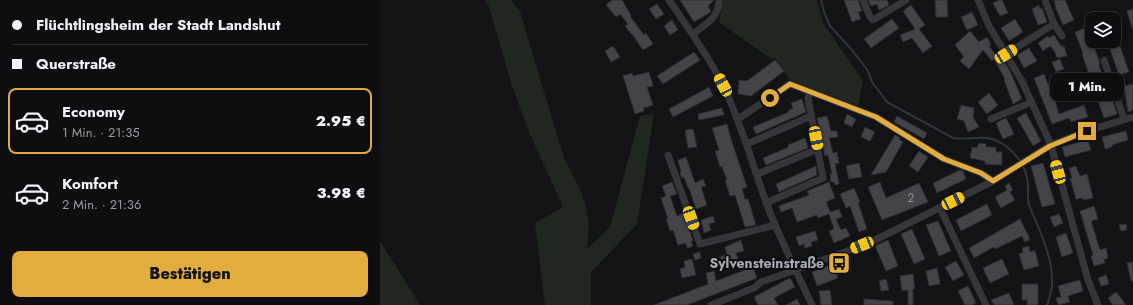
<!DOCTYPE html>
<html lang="de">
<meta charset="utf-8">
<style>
:root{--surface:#0e0e10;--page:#1c1c1e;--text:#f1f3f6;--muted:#9b9c9f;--line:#2e2e30;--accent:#e2ac3e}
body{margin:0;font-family:Jost,sans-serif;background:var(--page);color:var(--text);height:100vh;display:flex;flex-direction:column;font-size:15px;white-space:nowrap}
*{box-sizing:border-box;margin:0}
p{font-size:13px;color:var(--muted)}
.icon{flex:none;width:22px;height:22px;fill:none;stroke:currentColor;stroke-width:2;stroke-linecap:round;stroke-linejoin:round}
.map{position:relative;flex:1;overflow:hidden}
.sheet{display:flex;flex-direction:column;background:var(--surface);width:380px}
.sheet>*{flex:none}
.guide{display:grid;align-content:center;height:88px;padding:0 12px;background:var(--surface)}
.controls{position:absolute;left:705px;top:12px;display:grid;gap:8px}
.controls a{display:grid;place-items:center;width:36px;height:36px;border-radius:8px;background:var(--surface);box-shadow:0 2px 6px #0003,0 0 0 1px var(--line);font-size:20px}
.end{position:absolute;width:18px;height:18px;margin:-9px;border:5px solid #e2ac3e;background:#111;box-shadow:0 0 0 2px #111}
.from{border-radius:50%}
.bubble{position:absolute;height:28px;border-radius:8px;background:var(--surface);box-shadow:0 2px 6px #0003,0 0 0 1px var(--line);font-size:13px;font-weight:800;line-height:28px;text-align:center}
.car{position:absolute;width:12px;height:24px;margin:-12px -6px;border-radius:5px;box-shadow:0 0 3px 1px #0007;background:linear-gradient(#f5c518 24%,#345 0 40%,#f5c518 0 76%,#345 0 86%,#f5c518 0)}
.guide b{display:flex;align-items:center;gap:14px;height:38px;font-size:15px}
.guide b+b{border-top:1px solid var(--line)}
.guide i{width:10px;height:10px;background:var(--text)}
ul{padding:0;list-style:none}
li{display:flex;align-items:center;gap:12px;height:66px;margin:0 8px 6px;padding:0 4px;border:2px solid transparent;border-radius:8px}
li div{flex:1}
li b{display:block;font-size:15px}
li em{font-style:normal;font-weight:800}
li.selected{border-color:var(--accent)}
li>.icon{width:36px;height:36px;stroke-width:1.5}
.cta{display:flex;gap:8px;margin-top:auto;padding:8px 12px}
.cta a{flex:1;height:46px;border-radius:8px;background:var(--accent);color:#111;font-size:16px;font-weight:800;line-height:46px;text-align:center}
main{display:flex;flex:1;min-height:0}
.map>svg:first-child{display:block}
.green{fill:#202721}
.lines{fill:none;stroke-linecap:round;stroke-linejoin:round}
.stream{stroke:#2e363d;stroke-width:2}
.building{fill:#434348;stroke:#2e2e31}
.minor{stroke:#35353a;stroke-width:7}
.route{stroke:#e2ac3e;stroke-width:5}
.labels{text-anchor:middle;stroke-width:4;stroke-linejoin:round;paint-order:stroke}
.number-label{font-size:12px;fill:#8d9099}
.poi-label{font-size:14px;font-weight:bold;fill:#a6aab4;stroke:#0e0e10;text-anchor:end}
</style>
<main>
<section class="sheet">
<div class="guide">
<b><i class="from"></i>Flüchtlingsheim der Stadt Landshut</b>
<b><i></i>Querstraße</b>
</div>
<ul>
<li class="selected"><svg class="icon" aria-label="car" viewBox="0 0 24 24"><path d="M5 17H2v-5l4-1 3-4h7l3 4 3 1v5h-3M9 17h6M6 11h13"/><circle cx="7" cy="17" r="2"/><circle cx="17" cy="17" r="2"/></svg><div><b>Economy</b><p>1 Min. · 21:35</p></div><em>2.95 €</em></li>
<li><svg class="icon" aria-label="car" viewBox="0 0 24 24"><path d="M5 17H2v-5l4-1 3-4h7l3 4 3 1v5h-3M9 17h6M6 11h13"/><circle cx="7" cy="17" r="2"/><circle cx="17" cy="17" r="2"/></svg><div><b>Komfort</b><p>2 Min. · 21:36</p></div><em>3.98 €</em></li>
</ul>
<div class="cta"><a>Bestätigen</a></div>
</section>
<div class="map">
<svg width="753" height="305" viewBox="0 0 753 305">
<rect width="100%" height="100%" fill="#131315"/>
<!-- green -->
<path class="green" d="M105,0H131L140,12L184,158L200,190L206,207L209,226L207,249L230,227L260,116L274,114L257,224L211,272V305H165L155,223L183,207L149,132L132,86L109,7Z
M343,0H437L443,23L483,81L478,106L410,80L395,58L393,60L339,22Z
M0,241L40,305H0Z"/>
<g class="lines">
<!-- stream -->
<path class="stream" d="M441,0L444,12L450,26L472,50L488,71L492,82L507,102L573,138C585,140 595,137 607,138C625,140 644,160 647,178C649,187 647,196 649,205C659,230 673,256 672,283C672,291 669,298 667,305"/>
</g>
<!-- building -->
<path class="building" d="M232,0H242L251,15L250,16L264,35L266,33L273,44L263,50L252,34H251L245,26L248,24L240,14L236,17L226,5Z
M300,0H334L328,6L331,12L314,22Z
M464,0H478L482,11L478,12L481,19L472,22Z
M488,0H507L509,5L499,10L497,4L491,6Z
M555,0H567L568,17H556Z
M620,0H622L628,13L620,16L613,3Z
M674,0H685L694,20L683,25L676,9Z
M277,4L284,14L276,19L269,9Z
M531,5L545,25L539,29L552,46L543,53L532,38L523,42L520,35L535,29L523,11Z
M659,5L660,9L662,8L667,22L658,25L652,9Z
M753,9V28H752L747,11Z
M592,12L598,25L587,30L581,17Z
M512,19L519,28L491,48L484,39Z
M635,19L643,32L629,41L621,28Z
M292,20L298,30L290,35L284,26Z
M708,27L712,36V42L719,60L720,65H719L727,90H729L737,114L724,118L702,54L703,53L695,32Z
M590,31L599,42L607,37L611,45L609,46L622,63L624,61L630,71L642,99L633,104L624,80L625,79L614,59L612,61L603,50L589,69L580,61L584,57L575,45Z
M674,35L681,46H684L687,56L677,58L675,52L670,46L663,51L658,43L668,36L669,38Z
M233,46L240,57L231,62L225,51Z
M740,46L749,72L739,75L730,49Z
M649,48L657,61L644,68L637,55Z
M314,52L320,60L283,84L277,76Z
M680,59L684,69L676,72L672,62Z
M395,60L404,71L371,96L358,94L359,80L367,81Z
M269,72L273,86L267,87L273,105L263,108L264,111L255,114L243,76L252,73L253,76Z
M664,74L669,87L691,78L696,90L674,98L679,114L704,105L708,117L691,122L689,118L672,124L654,78Z
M753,84V110L748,112L744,86Z
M329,87L333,96L293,117L289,109Z
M609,93L618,105L607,114L598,102Z
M422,99L426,112L376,134L373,127L409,112L408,111L413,108L411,103Z
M581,105L594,108L593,117L599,127L588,132L584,121L577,119Z
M342,108L344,115L319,120L318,114Z
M646,113L661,141L653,146L637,118Z
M467,114L476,119L472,127L464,123Z
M447,116L451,131H457L458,137L449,138L453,153L457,152L459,163L455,164L459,184L455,185L454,182H451L450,174H452L448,155L445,156L437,118Z
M517,116L547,133L544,139L514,122Z
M626,118L634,134L623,139L616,123Z
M347,124L351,139L367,187L362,189L365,199H368L376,225L365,227L355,195L350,196L345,180L347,179L344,173L342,166L340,167L335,151L339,150L332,128Z
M485,127L495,132L490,141L481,137Z
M313,129L317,147L308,148L305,130Z
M746,131L748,140L732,145V147L725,149L722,137Z
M515,135L520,138L519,139L523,142L506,172L491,175Z
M425,138L428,148L386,165L383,158L409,147L408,145Z
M708,140L711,150L685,157L682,147Z
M599,143L606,144V147H616V152H622V165L605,164V161L590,158L592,147L597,148Z
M539,151L548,157L538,172L529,166Z
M306,157L315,183L323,179L326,186L321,187L327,205L316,209L309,188H308L304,177L302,178L300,173L301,172L298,160Z
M479,163L482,177L469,179L466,166Z
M663,163L675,204L662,207L651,166Z
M436,166L437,175L399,192L396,184Z
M696,166L700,176L707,174L713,198L703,200V198L696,199L690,178H692L689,168Z
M580,170L583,171L586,179L557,193L553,183Z
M292,182L297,194L290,196L297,216L304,213L313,241H311L313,246L307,248L306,243L298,245L293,230L290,231L286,219H288L281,198L286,196L282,186Z
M449,182L455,198L446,202L450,212L459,209L462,217L456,219L461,230L466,228L470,236L454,243L449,231L454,229L449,214L438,218L437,215L417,222L412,208L401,212L399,206L429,195L427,191Z
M500,182L506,198L539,183L548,202L502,220L488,187Z
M629,183L633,190L630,192L635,200L621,208L615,197L627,190L625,186Z
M474,188L480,202L478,203L487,229L479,232L470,206L466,208L460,194Z
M607,204L612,215L581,231L576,220Z
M714,206L718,219L711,221L720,250L726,248L728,258L724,259L725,263L714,266L711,256L713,255L700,211Z
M679,214L683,223L674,227L670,217Z
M333,216L335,222L329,224L331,230L324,233L321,220Z
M640,219L650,239L645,242L642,236L615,249L614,247L594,258L589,248Z
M558,221L571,251L559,256L546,225Z
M746,224L747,230L741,231L739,225Z
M532,229L545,259L534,264L521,234Z
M435,231L438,240L431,242L432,246L425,248L424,244L419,246L416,237Z
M686,233L693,253L682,257L676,237Z
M361,240L364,251L356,253L359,262L343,267L340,257L347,254L345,247Z
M508,240L518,266L506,271L495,246Z
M649,246L650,252L655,250L659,266L644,270L639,254L643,252L642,248Z
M320,252L321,258L315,260L313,254Z
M312,259L316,275L302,278L300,269L305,267L304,261Z
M622,259L629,274L610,283L603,268Z
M576,261L584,275L573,281L565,267Z
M753,262V281H751L747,263Z
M453,264L458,278L437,286L432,272Z
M373,267L377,278L307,305H274L328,284L326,273L334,271L336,281Z
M557,268L560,284L549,286L546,271Z
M533,274L535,289H533V305H528V290L522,291L520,276Z
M726,275L729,284L721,286L718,278Z
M410,278L415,287L394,298L398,305H378L374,297Z
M506,279L509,290L501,291L499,281Z
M700,280L703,291L688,296L690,302L678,305L676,298L681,297L678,286Z
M642,284H658V305H647V300H642Z
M588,286L596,303L592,305H585L578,291Z
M450,290L452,305H441L439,291Z
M736,292L741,298L746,305H733L728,298Z
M629,293L634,305H614L611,300Z
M417,299L420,305H406Z
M484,299L513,301V305H484Z"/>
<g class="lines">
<!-- minor -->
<path class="minor" d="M289,0C308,28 328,55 343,85C361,123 372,163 386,202C399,237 416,271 432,305
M483,0L490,17L493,20L526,0
M598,0L609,26L642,81L671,145L708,280L718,305
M665,0L674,24L682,36
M313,34C326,24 339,18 339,0
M626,54L674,24
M724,60L744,119
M358,119L410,84L496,117L564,159L601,173L613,181
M611,119L652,102
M367,144L431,116
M288,155L320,244L395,225
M377,174L438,149
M386,203L443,178L428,98L430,92
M560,208L606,305
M331,305L374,288L381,282L457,255L495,240L613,181L671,145L707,131L753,117"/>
</g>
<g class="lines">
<!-- route -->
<path class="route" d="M390,98L410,84L496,117L564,159L601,173L613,181L670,146L707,131"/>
</g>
<!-- icons -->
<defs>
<g id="bus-square" transform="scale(1.15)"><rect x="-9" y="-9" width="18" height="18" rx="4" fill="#e2ac3e" stroke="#0e0e10"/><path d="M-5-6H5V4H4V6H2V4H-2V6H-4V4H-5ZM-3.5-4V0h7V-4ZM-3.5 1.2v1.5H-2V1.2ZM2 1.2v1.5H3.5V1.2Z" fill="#111"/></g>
</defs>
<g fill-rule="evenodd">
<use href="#bus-square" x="459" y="263"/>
</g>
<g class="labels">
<!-- number labels -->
<g class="number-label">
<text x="531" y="202">2</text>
</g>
<!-- poi labels -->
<g class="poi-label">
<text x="444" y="268">Sylvensteinstraße</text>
</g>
</g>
</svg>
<div class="controls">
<a><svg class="icon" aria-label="layers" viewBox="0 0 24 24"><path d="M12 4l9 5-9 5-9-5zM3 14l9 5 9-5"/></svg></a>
</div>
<i class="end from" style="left:390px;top:98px"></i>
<i class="end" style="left:707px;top:131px"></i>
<div class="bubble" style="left:670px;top:73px;width:74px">1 Min.</div>
<i class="car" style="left:626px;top:54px;rotate:58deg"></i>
<i class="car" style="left:343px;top:85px;rotate:332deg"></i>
<i class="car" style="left:436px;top:138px;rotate:169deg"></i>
<i class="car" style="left:678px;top:172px;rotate:345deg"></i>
<i class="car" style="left:573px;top:201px;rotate:63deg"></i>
<i class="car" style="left:311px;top:218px;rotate:160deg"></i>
<i class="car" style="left:482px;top:245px;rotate:248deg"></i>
</div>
</main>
